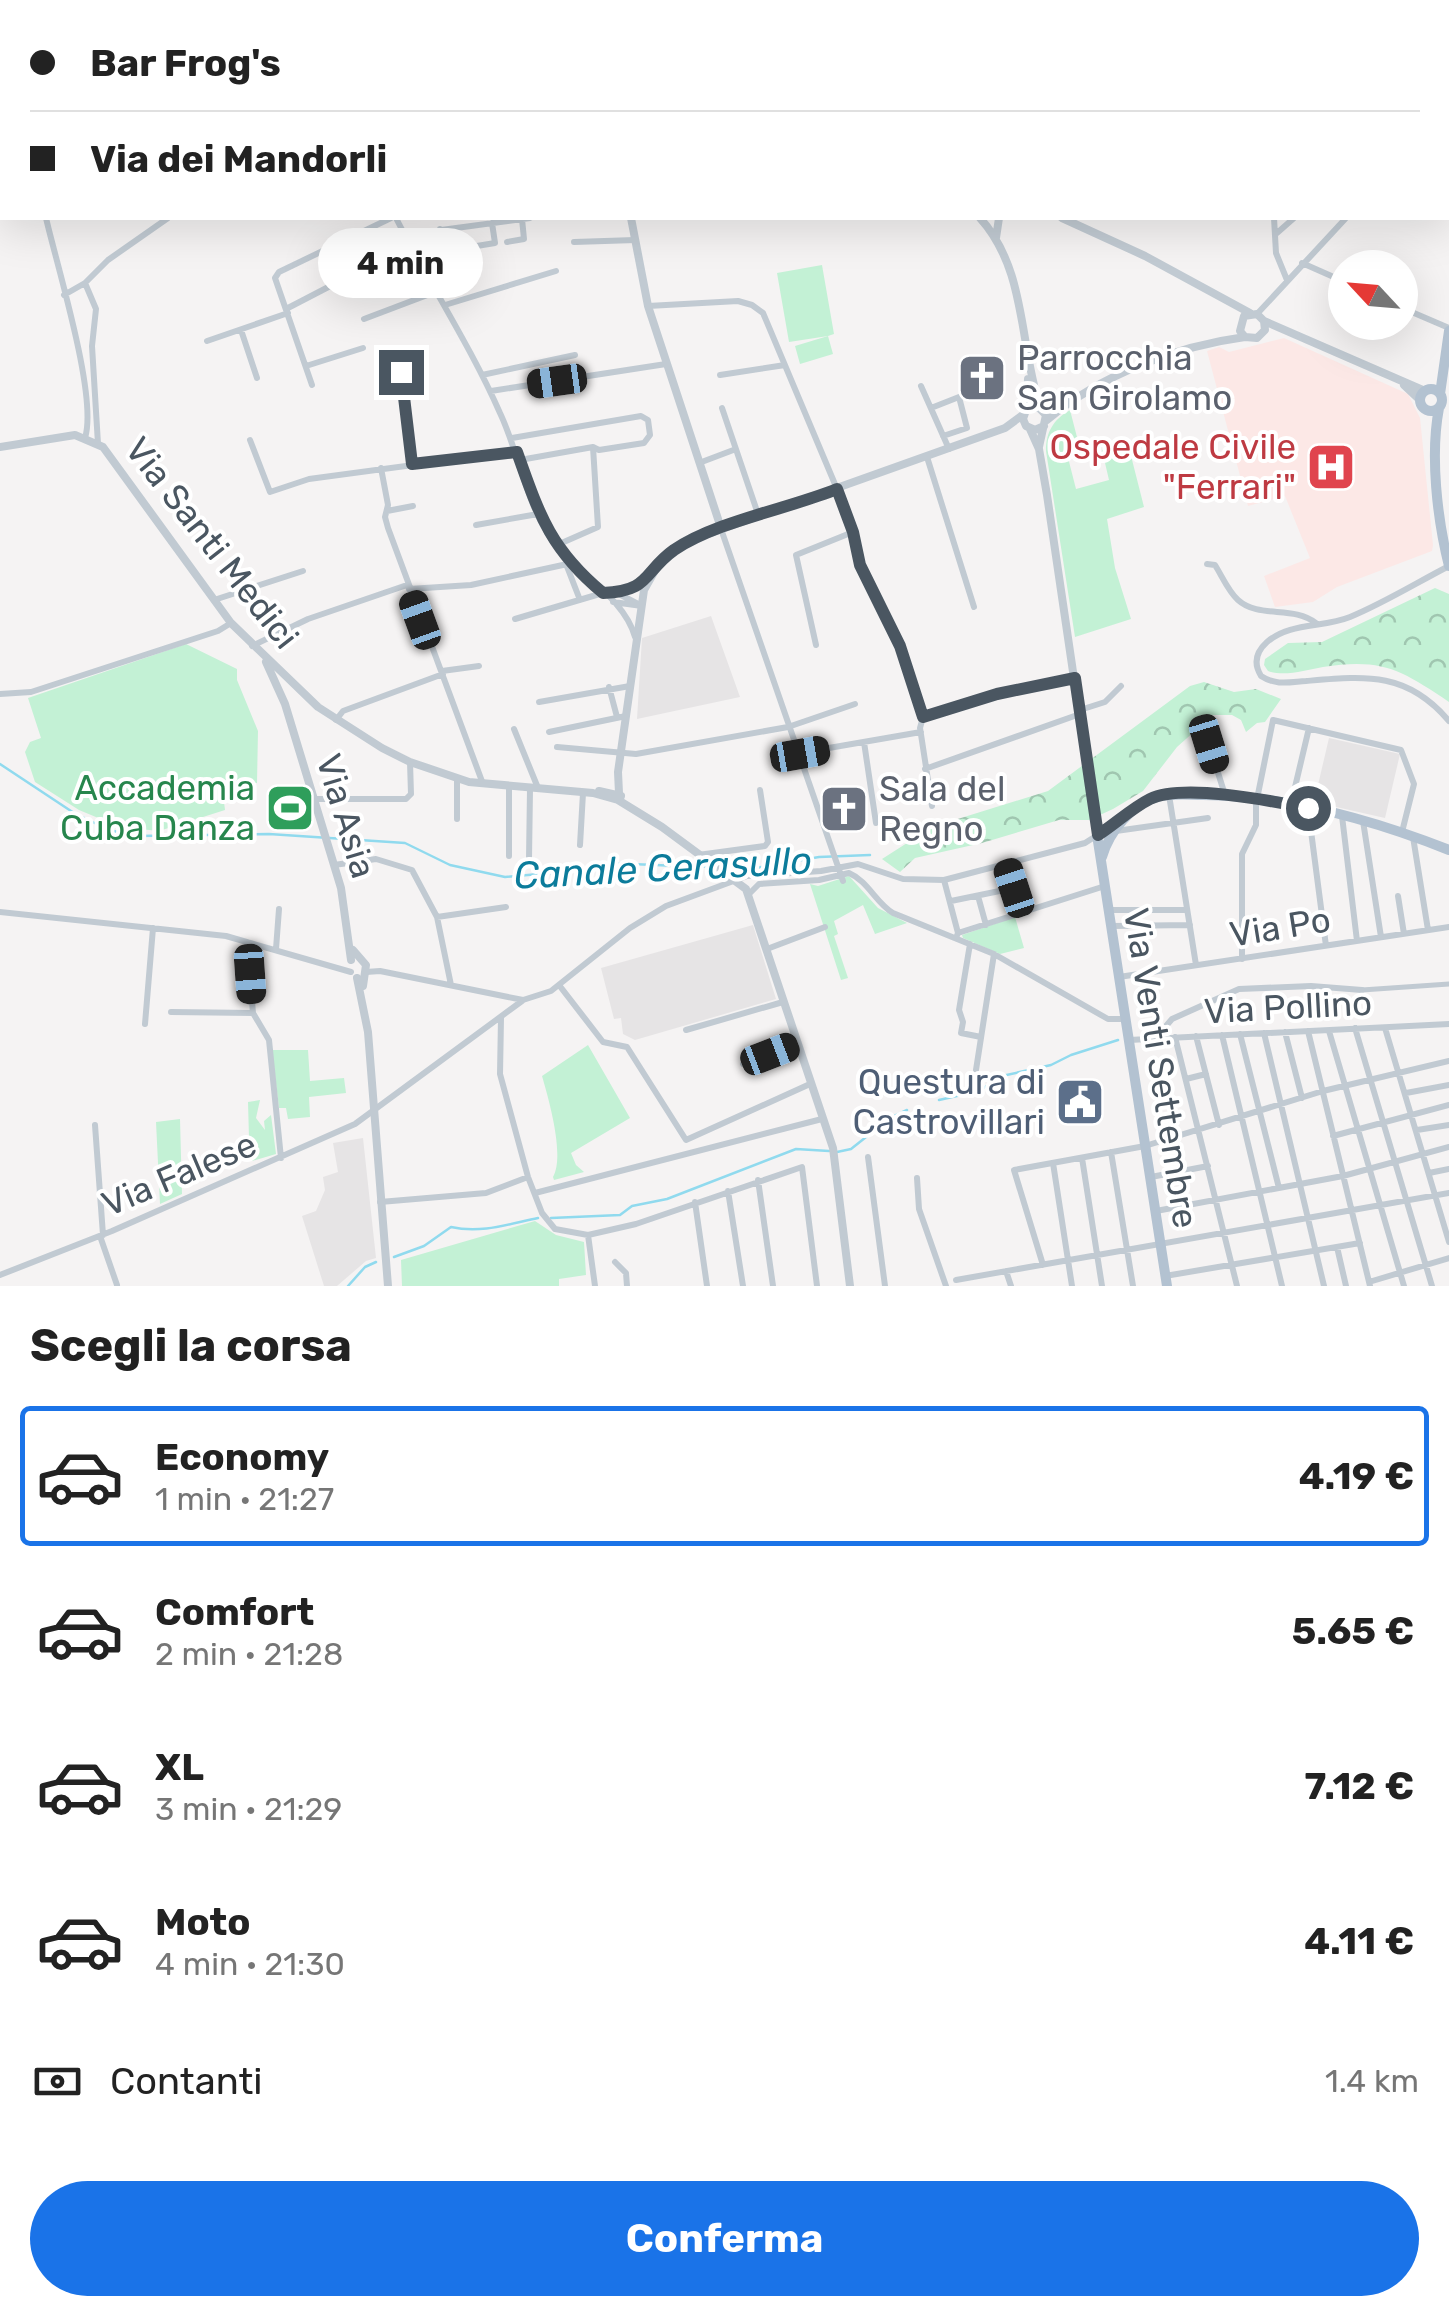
<!DOCTYPE html>
<html lang="it">
<meta charset="utf-8">
<style>
:root{--surface:#fff;--page:#f6f6f6;--text:#222;--muted:#767676;--line:#e0e0e0;--accent:#1a73e8}
body{margin:0;font-family:Rubik,sans-serif;background:var(--page);color:var(--text);height:100vh;display:flex;flex-direction:column;font-size:38px;white-space:nowrap}
*{box-sizing:border-box;margin:0}
p{font-size:32px;color:var(--muted)}
.icon{flex:none;width:55px;height:55px;fill:none;stroke:currentColor;stroke-width:2;stroke-linecap:round;stroke-linejoin:round}
.map{position:relative;height:1286px;overflow:hidden}
.drawer{display:flex;flex-direction:column;background:var(--surface);flex:1}
.drawer>*{flex:none}
.guide{position:absolute;left:0px;top:0px;width:1450px;height:220px;box-shadow:0 10px 40px #0002;display:grid;align-content:center;height:220px;padding:0 30px;background:var(--surface)}
.needle{width:65px;rotate:296deg}
.buttons{position:absolute;left:1328px;top:250px;display:grid;gap:20px}
.buttons a{display:grid;place-items:center;width:90px;height:90px;border-radius:50%;background:var(--surface);box-shadow:0 10px 40px #0002;font-size:50px}
.end{position:absolute;width:45px;height:45px;margin:-22px;border:12px solid #4a5661;background:#fff;box-shadow:0 0 0 5px #fff}
.from{border-radius:50%}
.bubble{position:absolute;height:70px;border-radius:35px;background:var(--surface);box-shadow:0 10px 40px #0002;font-size:32px;font-weight:700;line-height:70px;text-align:center}
.car{position:absolute;width:30px;height:60px;margin:-30px -15px;border-radius:12px;box-shadow:0 0 8px 2px #0007;background:linear-gradient(#222 24%,#8ab4d8 0 40%,#222 0 76%,#8ab4d8 0 86%,#222 0)}
.guide b{display:flex;align-items:center;gap:35px;height:95px;font-size:38px}
.guide b+b{border-top:2px solid var(--line)}
.guide i{width:25px;height:25px;background:var(--text)}
ul{padding:0;list-style:none}
li{display:flex;align-items:center;gap:30px;height:140px;margin:0 20px 15px;padding:0 10px;border:5px solid transparent;border-radius:10px}
li div{flex:1}
li b{display:block;font-size:38px}
li em{font-style:normal;font-weight:700}
li.on{border-color:var(--accent)}
li>.icon{width:90px;height:90px;stroke-width:1.5}
h2{padding:0 30px;font-size:45px;line-height:120px}
.pay{display:flex;align-items:center;gap:25px;height:110px;padding:0 30px;font-size:38px}
.pay p{margin-inline-start:auto}
.button{display:flex;gap:20px;margin-top:auto;padding:20px 30px}
.button a{flex:1;height:115px;border-radius:60px;background:var(--accent);color:#fff;font-size:40px;font-weight:700;line-height:115px;text-align:center}
.map>svg:first-child{display:block}
.education{fill:#e6e4e5}
.medical{fill:#fce8e6}
.green{fill:#c3f1d5}
.forest{fill:url(#forest-crowns)}
.lines{fill:none;stroke-linecap:round;stroke-linejoin:round}
.stream{stroke:#90daee;stroke-width:2.5}
.pedestrian{stroke:#c1cad2;stroke-width:5}
.minor{stroke:#c1cad2;stroke-width:6}
.tertiary{stroke:#c1cad2;stroke-width:8}
.primary{stroke:#b3c2d1;stroke-width:10}
.route{stroke:#4a5661;stroke-width:12}
.labels{text-anchor:middle;stroke-width:8;stroke-linejoin:round;paint-order:stroke}
.worship-label{font-size:35px;fill:#5b616d;stroke:#fff;text-anchor:start}
.health-label{font-size:35px;fill:#be3a42;stroke:#fff;text-anchor:end}
.street-label{font-size:35px;fill:#4a5661;stroke:#fff}
.leisure-label{font-size:35px;fill:#27864d;stroke:#fff;text-anchor:end}
.service-label{font-size:35px;fill:#4e5e75;stroke:#fff;text-anchor:end}
.water-label{font-size:38px;font-style:italic;fill:#0c7c9b;stroke:#fff}
</style>
<div class="map">
<svg width="1449" height="1286" viewBox="0 0 1449 1286">
<defs>
<pattern id="forest-crowns" width="20" height="18" patternUnits="userSpaceOnUse" patternTransform="scale(2.5)"><rect width="20" height="18" fill="#c3f1d5"/><path d="M2 6a3 3 0 1 1 6 0M12 15a3 3 0 1 1 6 0" fill="none" stroke="#a0c6b0"/></pattern>
</defs>
<rect width="100%" height="100%" fill="#f5f3f3"/>
<!-- education -->
<path class="education" d="M711,616L740,697L637,719L642,638Z
M1329,738L1400,754L1385,818L1314,802Z
M753,925L776,999L635,1040L623,1034L621,1018L614,1019L601,968Z
M363,1138L376,1258L366,1261L337,1286H324L302,1216L316,1211L325,1190L323,1177L338,1172L333,1143Z"/>
<!-- medical -->
<path class="medical" d="M1284,338L1408,394L1420,418L1433,545L1432,551L1337,587L1313,602L1275,607L1264,576L1310,558L1285,496L1248,506L1207,351L1219,347L1229,352Z"/>
<!-- green -->
<path class="green" d="M822,265L834,334L828,336L833,354L800,364L795,346L828,336L789,342L777,273Z
M1070,410L1078,441L1065,446L1076,489L1109,480L1102,450L1128,444L1144,507L1107,519L1115,568L1131,619L1075,637L1046,451C1046,432 1053,420 1070,410Z
M186,644L237,669V680L258,731L257,783H251L250,794L224,802L225,810L159,831L120,827L79,810L35,782L25,752L30,742L41,738L28,698Z
M849,876L878,908L907,923L875,934L863,905L834,921L838,934L834,936L848,978L841,980L810,884L818,886Z
M1015,917L1024,948L1000,954L963,938L962,935Z
M588,1045L630,1118L571,1153L576,1165L584,1172L554,1180L553,1177C565,1156 549,1100 542,1076Z
M272,1050H308L310,1081L344,1078L346,1093L309,1097L310,1117L288,1119L286,1108H279Z
M260,1100L256,1118L265,1130L264,1121L271,1115L276,1154L252,1161L254,1139L249,1138L248,1102Z
M180,1119L182,1194L160,1204L156,1122Z
M535,1221L556,1235L584,1242L586,1275L559,1279V1286H402L401,1260Z"/>
<!-- forest -->
<path class="forest" d="M1435,588L1449,594V702C1401,670 1383,658 1323,667C1305,670 1285,677 1268,671L1264,665L1265,659L1288,643L1322,642Z
M1204,682L1234,692L1256,689L1281,699L1265,722L1257,723L1246,732L1241,720L1232,715H1213L1177,747L1143,791L1113,809L1089,820H1059L982,843L915,858L900,872L882,859L932,827L1048,791L1190,686Z"/>
<g class="lines">
<!-- stream -->
<path class="stream" d="M0,764L74,813L109,830L137,836L269,834L405,843L450,865L505,877L573,871L608,863L702,867L722,861L750,869L819,857L870,855
M939,1100L979,1091L1002,1076L1051,1065L1071,1055L1118,1040
M837,1152L851,1149L890,1118L907,1110
M551,1218L620,1215L632,1206L667,1199L796,1149L829,1151
M394,1257L424,1246L451,1227C481,1234 509,1224 538,1218
M348,1286L365,1267L376,1262"/>
<!-- pedestrian -->
<path class="pedestrian" d="M1362,990L1449,984"/>
<!-- minor -->
<path class="minor" d="M87,0L91,2
M273,0V2
M318,0L319,2
M524,0L529,2
M1170,0L1172,2
M1309,0V2
M183,2L184,0
M202,2L210,0
M361,2L362,0
M668,2L669,0
M743,2L744,0
M803,2L804,0
M955,2L958,0
M1445,2L1446,0
M1448,97L1449,98
M46,218C57,266 98,397 85,438
M396,218C429,283 470,345 500,413C519,453 526,504 552,540C576,573 624,597 635,637
M1274,218L1276,253L1287,280
M440,229L443,251
M1277,233L1294,218
M404,235L530,218
M507,242L524,239L522,219
M574,242L635,240
M416,256L495,243L492,223
M1302,263L1345,282
M85,283L96,309L92,346L98,444
M64,295L85,283L108,260L168,218
M445,305L556,271
M648,306L738,301L752,305L763,313L837,489L853,532L860,565L907,665L923,717
M1400,307L1449,328
M286,309L338,282
M1257,314L1346,218
M364,319L438,291
M241,330L257,378
M207,341L288,313
M306,366L363,348
M401,372L412,465
M482,375L575,355
M720,375L785,365
M312,385L275,278L279,272L391,218
M921,386L949,449
M491,391L666,364
M722,408L759,517
M931,408L959,397L967,428L943,436
M512,438L641,416L648,420L650,435L644,443L599,450L593,447L520,460
M250,440L270,492L309,479L517,451
M927,457L974,607
M699,463L736,449
M381,468L388,505L385,517L388,528L483,784
M387,511L413,506
M476,525L538,514
M721,529L843,881
M557,545L598,527L593,447
M566,564L580,600
M1207,564L1215,565C1222,576 1228,591 1238,600C1259,619 1293,605 1316,623
M1449,566C1416,583 1384,603 1350,617C1323,628 1290,622 1267,642C1256,652 1253,663 1261,676C1276,686 1290,682 1306,681C1365,676 1407,671 1449,721
M409,589L471,585L572,563
M617,593L642,606
M214,600L303,571
M613,602L642,606
M515,619L603,593L629,590L648,579
M816,645L796,555L853,532
M252,646L308,619L407,585
M442,671L479,666
M609,687L617,717
M0,694L31,692L218,631L231,623
M539,702L630,686
M1080,710L1105,702L1121,686
M923,717L997,694L1075,678
M923,717L920,728L932,806
M336,720L343,711L443,674
M514,729L538,788
M549,732L626,716
M864,742L876,823
M1209,744L1225,795
M557,747L636,754L788,727L855,704
M800,753L921,732
M925,769L1080,714
M1169,795L1196,965
M314,799H406L411,794L410,762
M1291,804L1309,728
M1308,808L1326,946
M1342,816L1357,941
M457,819V779
M1363,821L1381,937
M1116,831L1208,818
M1413,837L1428,930
M580,845L583,793
M698,855L765,846L768,842L760,790
M509,856V787
M529,859L530,789
M1006,862L1021,914
M334,865L376,859L412,870L437,917L451,985
M944,880L958,933
M748,895L759,884L819,880L849,873C868,881 876,903 893,913L994,954L1108,1019H1125
M978,896L986,925
M1398,896L1404,934
M951,901L1014,888
M1109,910H1187
M0,912L226,936L351,972
M437,917L506,907
M1112,926L1190,925
M956,938L958,933L1105,886
M247,942L253,1013L269,1040L281,1158
M970,944L959,1010L963,1022L961,1033L981,1037
M276,949L279,909
M767,949L825,927
M1242,959V854L1256,825V804L1273,720L1401,750L1414,784L1402,832
M366,972L380,971L523,1000L551,991L630,928L666,906L747,876L821,871L858,864L903,879L944,880L1085,843L1096,836
M1119,977L1449,927
M559,985L603,1042L627,1047L686,1140L810,1084
M171,1012L253,1013
M501,1018L500,1074L528,1177L542,1213L555,1229L588,1235L595,1286
M145,1024L153,928
M1355,1028L1432,1286
M1385,1028L1449,1242
M686,1030L783,1002
M1308,1031L1370,1286
M1329,1031L1404,1286
M1285,1032L1302,1098
M1264,1033L1324,1286
M1240,1034L1279,1188
M1222,1035L1282,1286
M1196,1036L1219,1125
M1175,1037L1237,1286
M1163,1038L1166,1026L1172,1019L1239,989L1311,986L1362,990
M1129,1040L1449,1024
M743,1064L797,1043
M976,1070L994,954
M1186,1079L1206,1074
M1406,1093L1449,1085
M95,1125L103,1235
M1417,1130L1449,1125
M1333,1136L1449,1105
M1175,1138L1186,1206
M1111,1152L1133,1286
M868,1157L885,1286
M1082,1158L1102,1286
M1053,1163L1072,1286
M1429,1173L1449,1169
M1151,1177L1208,1166
M917,1178L919,1209L946,1286
M758,1180L773,1286
M728,1191L743,1286
M535,1193L822,1119
M380,1202L486,1193L528,1177
M695,1202L707,1286
M1156,1211L1343,1176L1449,1147
M588,1235L636,1224L802,1167L817,1286
M100,1236L117,1285
M1337,1247L1346,1286
M615,1262L626,1273L627,1286
M1043,1265L1014,1170L1145,1146L1323,1091L1449,1061
M1006,1271L1011,1286
M0,1275L112,1231L355,1124L522,1001
M1165,1276L1360,1243
M956,1280L1449,1193
M1369,1282L1449,1258"/>
<!-- tertiary -->
<path class="tertiary" d="M766,0L767,2
M938,0L939,2
M65,2L67,0
M618,2V0
M0,101L2,97
M631,218L648,306L721,528
M980,218C1027,270 1019,344 1040,407
M1062,218L1145,256L1250,313
M996,238L999,218
M1264,321L1265,330L1257,338L1245,337L1240,331L1244,316L1257,314L1264,321L1425,391
M1404,385L1420,400
M1042,409L1069,400
M1026,410L1028,379
M1047,420C1100,375 1177,346 1245,337
M1030,429L1039,449L1047,495L1097,835
M0,447L75,435L103,447L231,623L318,707L382,748L410,762L469,782L593,793L618,800L662,827L746,889L833,1148L850,1286
M1039,447L1046,415L1038,407L1026,410L1023,419L1026,426L1035,430L1044,426
M266,662L285,704L341,888L351,960
M599,791L621,796
M619,793L618,772L644,590L657,567L671,552L691,540L1005,428L1024,414
M353,950L366,965L363,986
M357,978L368,1032L388,1286"/>
<!-- primary -->
<path class="primary" d="M1420 400a11 11 0 1 1 22 0a11 11 0 1 1-22 0Z
M1440,394L1449,331
M1439,408C1430,455 1437,518 1449,566
M1125,817L1097,835L1167,1286
M1102,857C1109,832 1132,804 1157,797C1172,793 1188,795 1203,795C1287,796 1371,819 1449,850"/>
</g>
<g class="lines">
<!-- route -->
<path class="route" d="M401,372L412,464L517,452C539,514 550,549 603,593C651,591 643,572 674,550C717,521 788,509 837,489L853,532L860,565L900,646L923,717L997,694L1075,678L1098,835C1115,824 1132,808 1150,799C1183,783 1272,801 1308,808"/>
</g>
<!-- icons -->
<defs>
<g id="church-square" transform="scale(2.5)"><rect x="-9" y="-9" width="18" height="18" rx="4" fill="#6b7280" stroke="#fff"/><path d="M-1.2-6h2.4v3.5h3.3v2.4h-3.3V6h-2.4V-.1h-3.3v-2.4h3.3Z" fill="#fff"/></g>
<g id="hospital-square" transform="scale(2.5)"><rect x="-9" y="-9" width="18" height="18" rx="4" fill="#e0444e" stroke="#fff"/><path d="M-5-5h3v3.5h4V-5h3V5h-3V1.5h-4V5h-3Z" fill="#fff"/></g>
<g id="stadium-square" transform="scale(2.5)"><rect x="-9" y="-9" width="18" height="18" rx="4" fill="#2e9e5b" stroke="#fff"/><path d="M0-5a6.5 5 0 1 0 0 10a6.5 5 0 1 0 0-10ZM-3.5-1.8h7v3.6h-7Z" fill="#fff"/></g>
<g id="civic-square" transform="scale(2.5)"><rect x="-9" y="-9" width="18" height="18" rx="4" fill="#5c6f8a" stroke="#fff"/><path d="M-.6-6.5H3V-4.5H.6V-3L4-1V1h2V6H-6V1h2V-1L-.6-3ZM-1.2 2.5V6h2.4V2.5Z" fill="#fff"/></g>
</defs>
<g fill-rule="evenodd">
<use href="#church-square" x="982" y="378"/>
<use href="#hospital-square" x="1331" y="467"/>
<use href="#stadium-square" x="290" y="808"/>
<use href="#church-square" x="844" y="809"/>
<use href="#civic-square" x="1080" y="1102"/>
</g>
<g class="labels">
<!-- worship labels -->
<g class="worship-label">
<text x="1017" y="370">Parrocchia<tspan x="1017" dy="40">San Girolamo</tspan></text>
<text x="879" y="801">Sala del<tspan x="879" dy="40">Regno</tspan></text>
</g>
<!-- health labels -->
<g class="health-label">
<text x="1296" y="459">Ospedale Civile<tspan x="1296" dy="40">"Ferrari"</tspan></text>
</g>
<!-- street labels -->
<g class="street-label">
<text transform="translate(212 543) rotate(52)" y="12">Via Santi Medici</text>
<text transform="translate(346 816) rotate(73)" y="12">Via Asia</text>
<text transform="translate(1280 927) rotate(-9)" y="12">Via Po</text>
<text transform="translate(1288 1007) rotate(-3)" y="12">Via Pollino</text>
<text transform="translate(1161 1068) rotate(81)" y="12">Via Venti Settembre</text>
<text transform="translate(179 1174) rotate(-23)" y="12">Via Falese</text>
</g>
<!-- leisure labels -->
<g class="leisure-label">
<text x="255" y="800">Accademia<tspan x="255" dy="40">Cuba Danza</tspan></text>
</g>
<!-- service labels -->
<g class="service-label">
<text x="1045" y="1094">Questura di<tspan x="1045" dy="40">Castrovillari</tspan></text>
</g>
<!-- water labels -->
<g class="water-label">
<text transform="translate(663 868) rotate(-3)" y="13">Canale Cerasullo</text>
</g>
</g>
</svg>
<div class="buttons">
<a><svg class="needle" viewBox="-14 -14 28 28"><path d="M0-13l5 13h-10z" fill="#e53935"/><path d="M0 13l5-13h-10z" fill="#767676"/></svg></a>
</div>
<i class="end from" style="left:1308px;top:808px"></i>
<i class="end" style="left:401px;top:372px"></i>
<div class="bubble" style="left:318px;top:228px;width:165px">4 min</div>
<i class="car" style="left:557px;top:381px;rotate:262deg"></i>
<i class="car" style="left:420px;top:620px;rotate:340deg"></i>
<i class="car" style="left:1209px;top:744px;rotate:163deg"></i>
<i class="car" style="left:800px;top:754px;rotate:80deg"></i>
<i class="car" style="left:1014px;top:888px;rotate:342deg"></i>
<i class="car" style="left:250px;top:974px;rotate:176deg"></i>
<i class="car" style="left:770px;top:1054px;rotate:69deg"></i>
<div class="guide">
<b><i class="from"></i>Bar Frog's</b>
<b><i></i>Via dei Mandorli</b>
</div>
</div>
<section class="drawer">
<h2>Scegli la corsa</h2>
<ul>
<li class="on"><svg class="icon" aria-label="car" viewBox="0 0 24 24"><path d="M5 17H2v-5l4-1 3-4h7l3 4 3 1v5h-3M9 17h6M6 11h13"/><circle cx="7" cy="17" r="2"/><circle cx="17" cy="17" r="2"/></svg><div><b>Economy</b><p>1 min · 21:27</p></div><em>4.19 €</em></li>
<li><svg class="icon" aria-label="car" viewBox="0 0 24 24"><path d="M5 17H2v-5l4-1 3-4h7l3 4 3 1v5h-3M9 17h6M6 11h13"/><circle cx="7" cy="17" r="2"/><circle cx="17" cy="17" r="2"/></svg><div><b>Comfort</b><p>2 min · 21:28</p></div><em>5.65 €</em></li>
<li><svg class="icon" aria-label="car" viewBox="0 0 24 24"><path d="M5 17H2v-5l4-1 3-4h7l3 4 3 1v5h-3M9 17h6M6 11h13"/><circle cx="7" cy="17" r="2"/><circle cx="17" cy="17" r="2"/></svg><div><b>XL</b><p>3 min · 21:29</p></div><em>7.12 €</em></li>
<li><svg class="icon" aria-label="car" viewBox="0 0 24 24"><path d="M5 17H2v-5l4-1 3-4h7l3 4 3 1v5h-3M9 17h6M6 11h13"/><circle cx="7" cy="17" r="2"/><circle cx="17" cy="17" r="2"/></svg><div><b>Moto</b><p>4 min · 21:30</p></div><em>4.11 €</em></li>
</ul>
<div class="pay"><svg class="icon" aria-label="cash" viewBox="0 0 24 24"><path d="M3 7h18v10H3z"/><circle cx="12" cy="12" r="2"/></svg>Contanti<p>1.4 km</p></div>
<div class="button"><a>Conferma</a></div>
</section>
